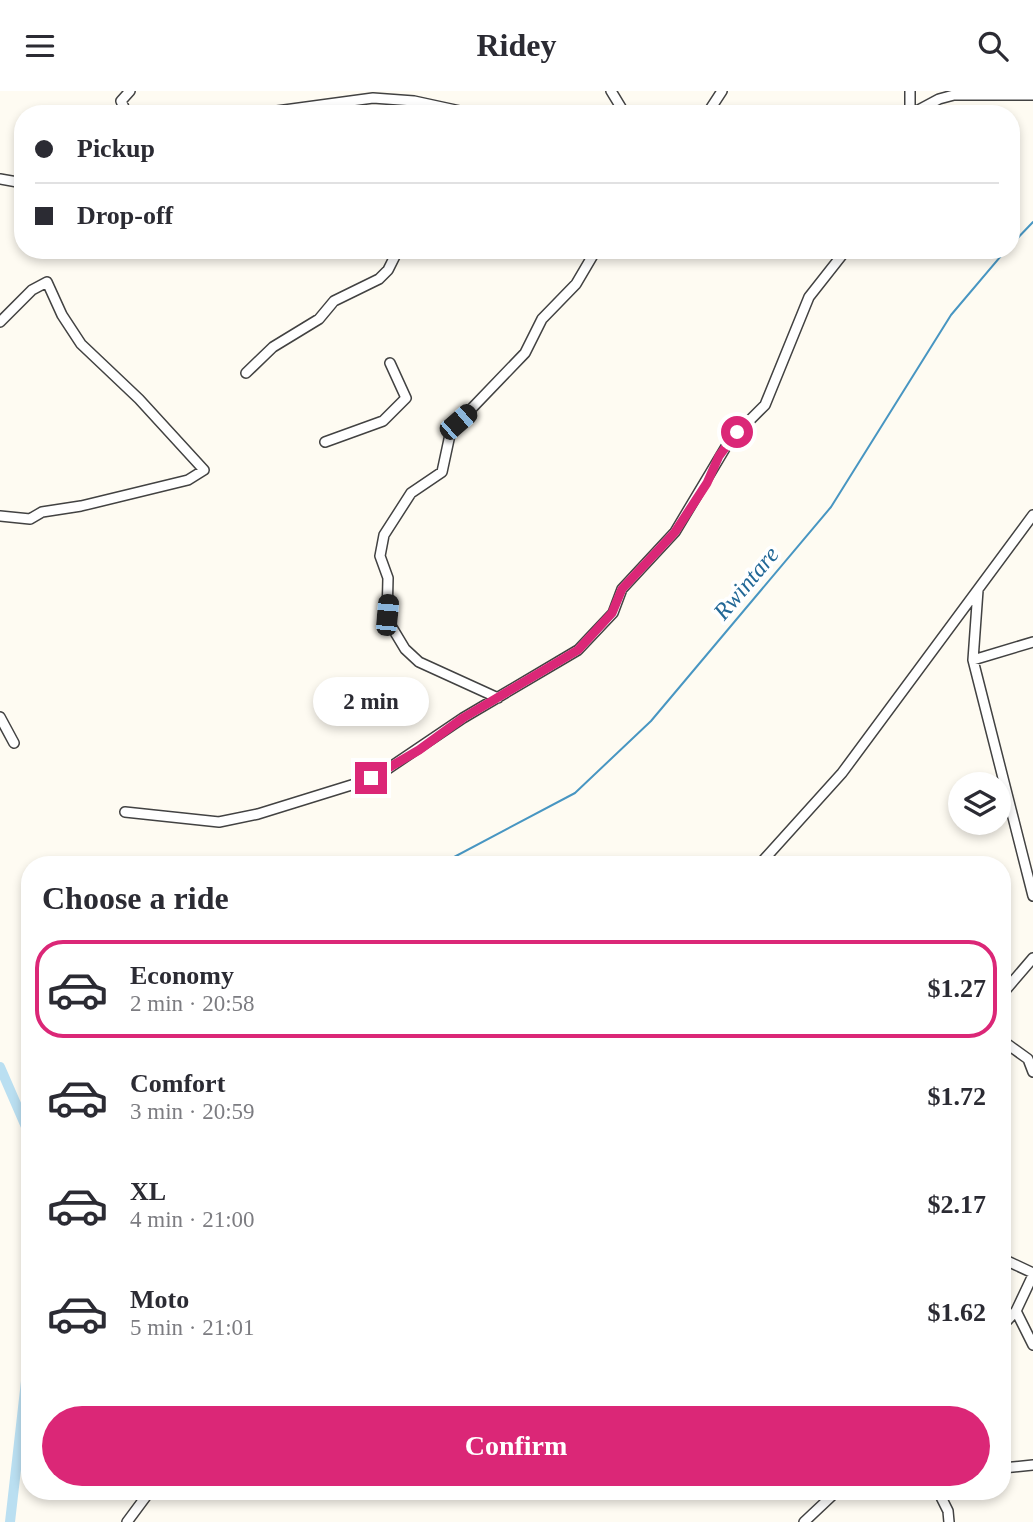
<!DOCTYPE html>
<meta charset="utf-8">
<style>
:root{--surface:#fff;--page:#f7f7f7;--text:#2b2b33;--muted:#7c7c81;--line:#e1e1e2;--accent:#db2777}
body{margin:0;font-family:Georgia,serif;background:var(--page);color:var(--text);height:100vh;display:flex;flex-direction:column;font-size:26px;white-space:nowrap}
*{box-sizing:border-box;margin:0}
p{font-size:23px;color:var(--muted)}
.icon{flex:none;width:38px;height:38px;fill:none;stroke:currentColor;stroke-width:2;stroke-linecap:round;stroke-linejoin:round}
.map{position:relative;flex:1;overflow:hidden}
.side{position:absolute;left:21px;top:765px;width:990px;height:644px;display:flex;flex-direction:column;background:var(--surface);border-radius:28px;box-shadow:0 4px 10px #0003}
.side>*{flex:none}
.hud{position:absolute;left:14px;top:14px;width:1006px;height:154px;border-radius:28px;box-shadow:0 4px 10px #0003;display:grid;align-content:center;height:154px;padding:0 21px;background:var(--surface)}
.tools{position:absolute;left:948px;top:681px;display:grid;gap:14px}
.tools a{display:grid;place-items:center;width:63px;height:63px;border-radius:50%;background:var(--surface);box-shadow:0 4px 10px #0003;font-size:35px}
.end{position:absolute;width:32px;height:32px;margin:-16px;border:9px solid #db2777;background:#fff;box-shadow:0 0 0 4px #fff}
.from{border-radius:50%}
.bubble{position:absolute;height:49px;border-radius:24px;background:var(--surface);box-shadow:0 4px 10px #0003;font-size:23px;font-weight:600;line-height:49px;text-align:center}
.car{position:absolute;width:21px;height:42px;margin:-21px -10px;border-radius:9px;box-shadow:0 0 5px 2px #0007;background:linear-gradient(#222 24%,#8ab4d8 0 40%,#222 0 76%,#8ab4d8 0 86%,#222 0)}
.hud b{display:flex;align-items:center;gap:24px;height:66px;font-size:26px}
.hud b+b{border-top:2px solid var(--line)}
.hud i{width:18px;height:18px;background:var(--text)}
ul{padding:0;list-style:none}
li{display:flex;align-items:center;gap:21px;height:98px;margin:0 14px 10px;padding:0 7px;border:4px solid transparent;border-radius:28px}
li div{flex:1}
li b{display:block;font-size:26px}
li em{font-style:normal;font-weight:600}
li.current{border-color:var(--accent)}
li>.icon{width:63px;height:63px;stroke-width:1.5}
h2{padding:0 21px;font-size:32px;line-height:84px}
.button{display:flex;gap:14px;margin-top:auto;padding:14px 21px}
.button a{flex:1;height:80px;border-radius:42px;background:var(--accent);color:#fff;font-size:28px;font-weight:600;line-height:80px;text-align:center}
header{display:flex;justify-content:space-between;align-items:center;height:91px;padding:0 21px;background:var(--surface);font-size:32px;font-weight:600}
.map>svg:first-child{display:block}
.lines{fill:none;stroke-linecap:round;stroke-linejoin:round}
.stream{stroke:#4896c2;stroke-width:2}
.river{stroke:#badff1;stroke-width:10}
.minor-casing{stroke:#424242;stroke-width:12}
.minor{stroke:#fff;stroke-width:9}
.route{stroke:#db2777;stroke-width:9}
.labels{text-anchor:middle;stroke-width:7;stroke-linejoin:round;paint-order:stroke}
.water-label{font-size:24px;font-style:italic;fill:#226896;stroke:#fff}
</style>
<header><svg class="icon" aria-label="menu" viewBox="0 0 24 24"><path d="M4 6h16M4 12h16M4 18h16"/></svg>Ridey<svg class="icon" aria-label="search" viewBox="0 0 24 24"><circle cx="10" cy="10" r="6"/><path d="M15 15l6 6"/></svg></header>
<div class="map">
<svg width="1033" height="1431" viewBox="0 0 1033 1431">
<rect width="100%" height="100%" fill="#fefbf2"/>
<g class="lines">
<!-- stream -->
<path class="stream" d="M1012,153L1033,131
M439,774L575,702L651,630L831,416L951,224L1006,159"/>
<!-- river -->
<path class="river" d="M0,976L30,1045
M10,1431L30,1255"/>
<!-- minor casing -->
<g class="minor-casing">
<path id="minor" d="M611,0L625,23
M127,23L121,10L130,0
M254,23L373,7L414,10L474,23
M707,23L722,0
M910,23V0
M911,23L939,8L954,4H1033
M0,88L23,92
M0,231L32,199L47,191L62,224L81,253L139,308L204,379L188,389L81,415L42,421L30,428L0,425
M246,282L273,256L319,228L334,210L379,188L388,179L398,159
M325,351L383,330L406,307L390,272
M978,499L973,569L1033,805
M973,569L1033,551
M498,607L419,571L405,558L387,528L388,487L380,465L384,444L411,402L442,381L451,339L525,262L542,228L576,193L596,159
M0,626L14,652
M125,721L219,731L258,723L358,692L386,679L463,627L578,559L613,522L622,498L675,441L730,349L765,314L809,206L846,159
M759,774L842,682L1033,424
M1003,902L1033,867
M1003,950L1028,968L1033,981
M1003,1168L1033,1182
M1016,1220L1033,1254
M1003,1234L1016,1220L1033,1184
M1003,1377L1033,1374
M938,1400L948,1420L949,1431
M127,1431L150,1400
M804,1431L837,1400"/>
</g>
<!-- minor -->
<use href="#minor" class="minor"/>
</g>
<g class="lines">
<!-- route -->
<path class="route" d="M371,687L419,659L463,627L578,559L612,522L622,498L675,441L707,392L719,365L737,341"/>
</g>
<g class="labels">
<!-- water labels -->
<g class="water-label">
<text transform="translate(746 492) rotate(-50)" y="8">Rwintare</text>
</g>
</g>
</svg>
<div class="tools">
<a><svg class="icon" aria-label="layers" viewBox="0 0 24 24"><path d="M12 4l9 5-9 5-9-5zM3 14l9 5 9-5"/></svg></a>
</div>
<i class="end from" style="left:737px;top:341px"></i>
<i class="end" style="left:371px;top:687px"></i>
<div class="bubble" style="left:313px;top:586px;width:116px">2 min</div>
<i class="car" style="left:458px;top:331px;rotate:49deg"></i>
<i class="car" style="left:387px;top:524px;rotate:5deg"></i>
<div class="hud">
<b><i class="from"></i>Pickup</b>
<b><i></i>Drop-off</b>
</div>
<section class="side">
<h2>Choose a ride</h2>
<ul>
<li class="current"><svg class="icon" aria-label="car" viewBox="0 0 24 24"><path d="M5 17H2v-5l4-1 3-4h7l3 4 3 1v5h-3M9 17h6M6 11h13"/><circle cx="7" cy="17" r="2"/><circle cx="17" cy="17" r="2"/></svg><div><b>Economy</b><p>2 min · 20:58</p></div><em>$1.27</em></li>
<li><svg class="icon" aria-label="car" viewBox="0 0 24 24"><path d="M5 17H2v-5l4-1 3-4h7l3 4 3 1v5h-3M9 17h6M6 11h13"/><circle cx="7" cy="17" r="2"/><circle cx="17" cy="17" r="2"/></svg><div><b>Comfort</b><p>3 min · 20:59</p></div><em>$1.72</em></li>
<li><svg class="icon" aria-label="car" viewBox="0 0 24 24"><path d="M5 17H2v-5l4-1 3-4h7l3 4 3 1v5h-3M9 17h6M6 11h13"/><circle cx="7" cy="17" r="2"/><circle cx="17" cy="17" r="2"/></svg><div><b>XL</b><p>4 min · 21:00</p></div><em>$2.17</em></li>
<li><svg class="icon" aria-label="car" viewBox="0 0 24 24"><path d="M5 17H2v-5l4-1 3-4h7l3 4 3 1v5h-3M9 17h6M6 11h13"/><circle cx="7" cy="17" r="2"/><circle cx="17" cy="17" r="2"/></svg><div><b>Moto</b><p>5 min · 21:01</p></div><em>$1.62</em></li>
</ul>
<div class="button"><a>Confirm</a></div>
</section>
</div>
